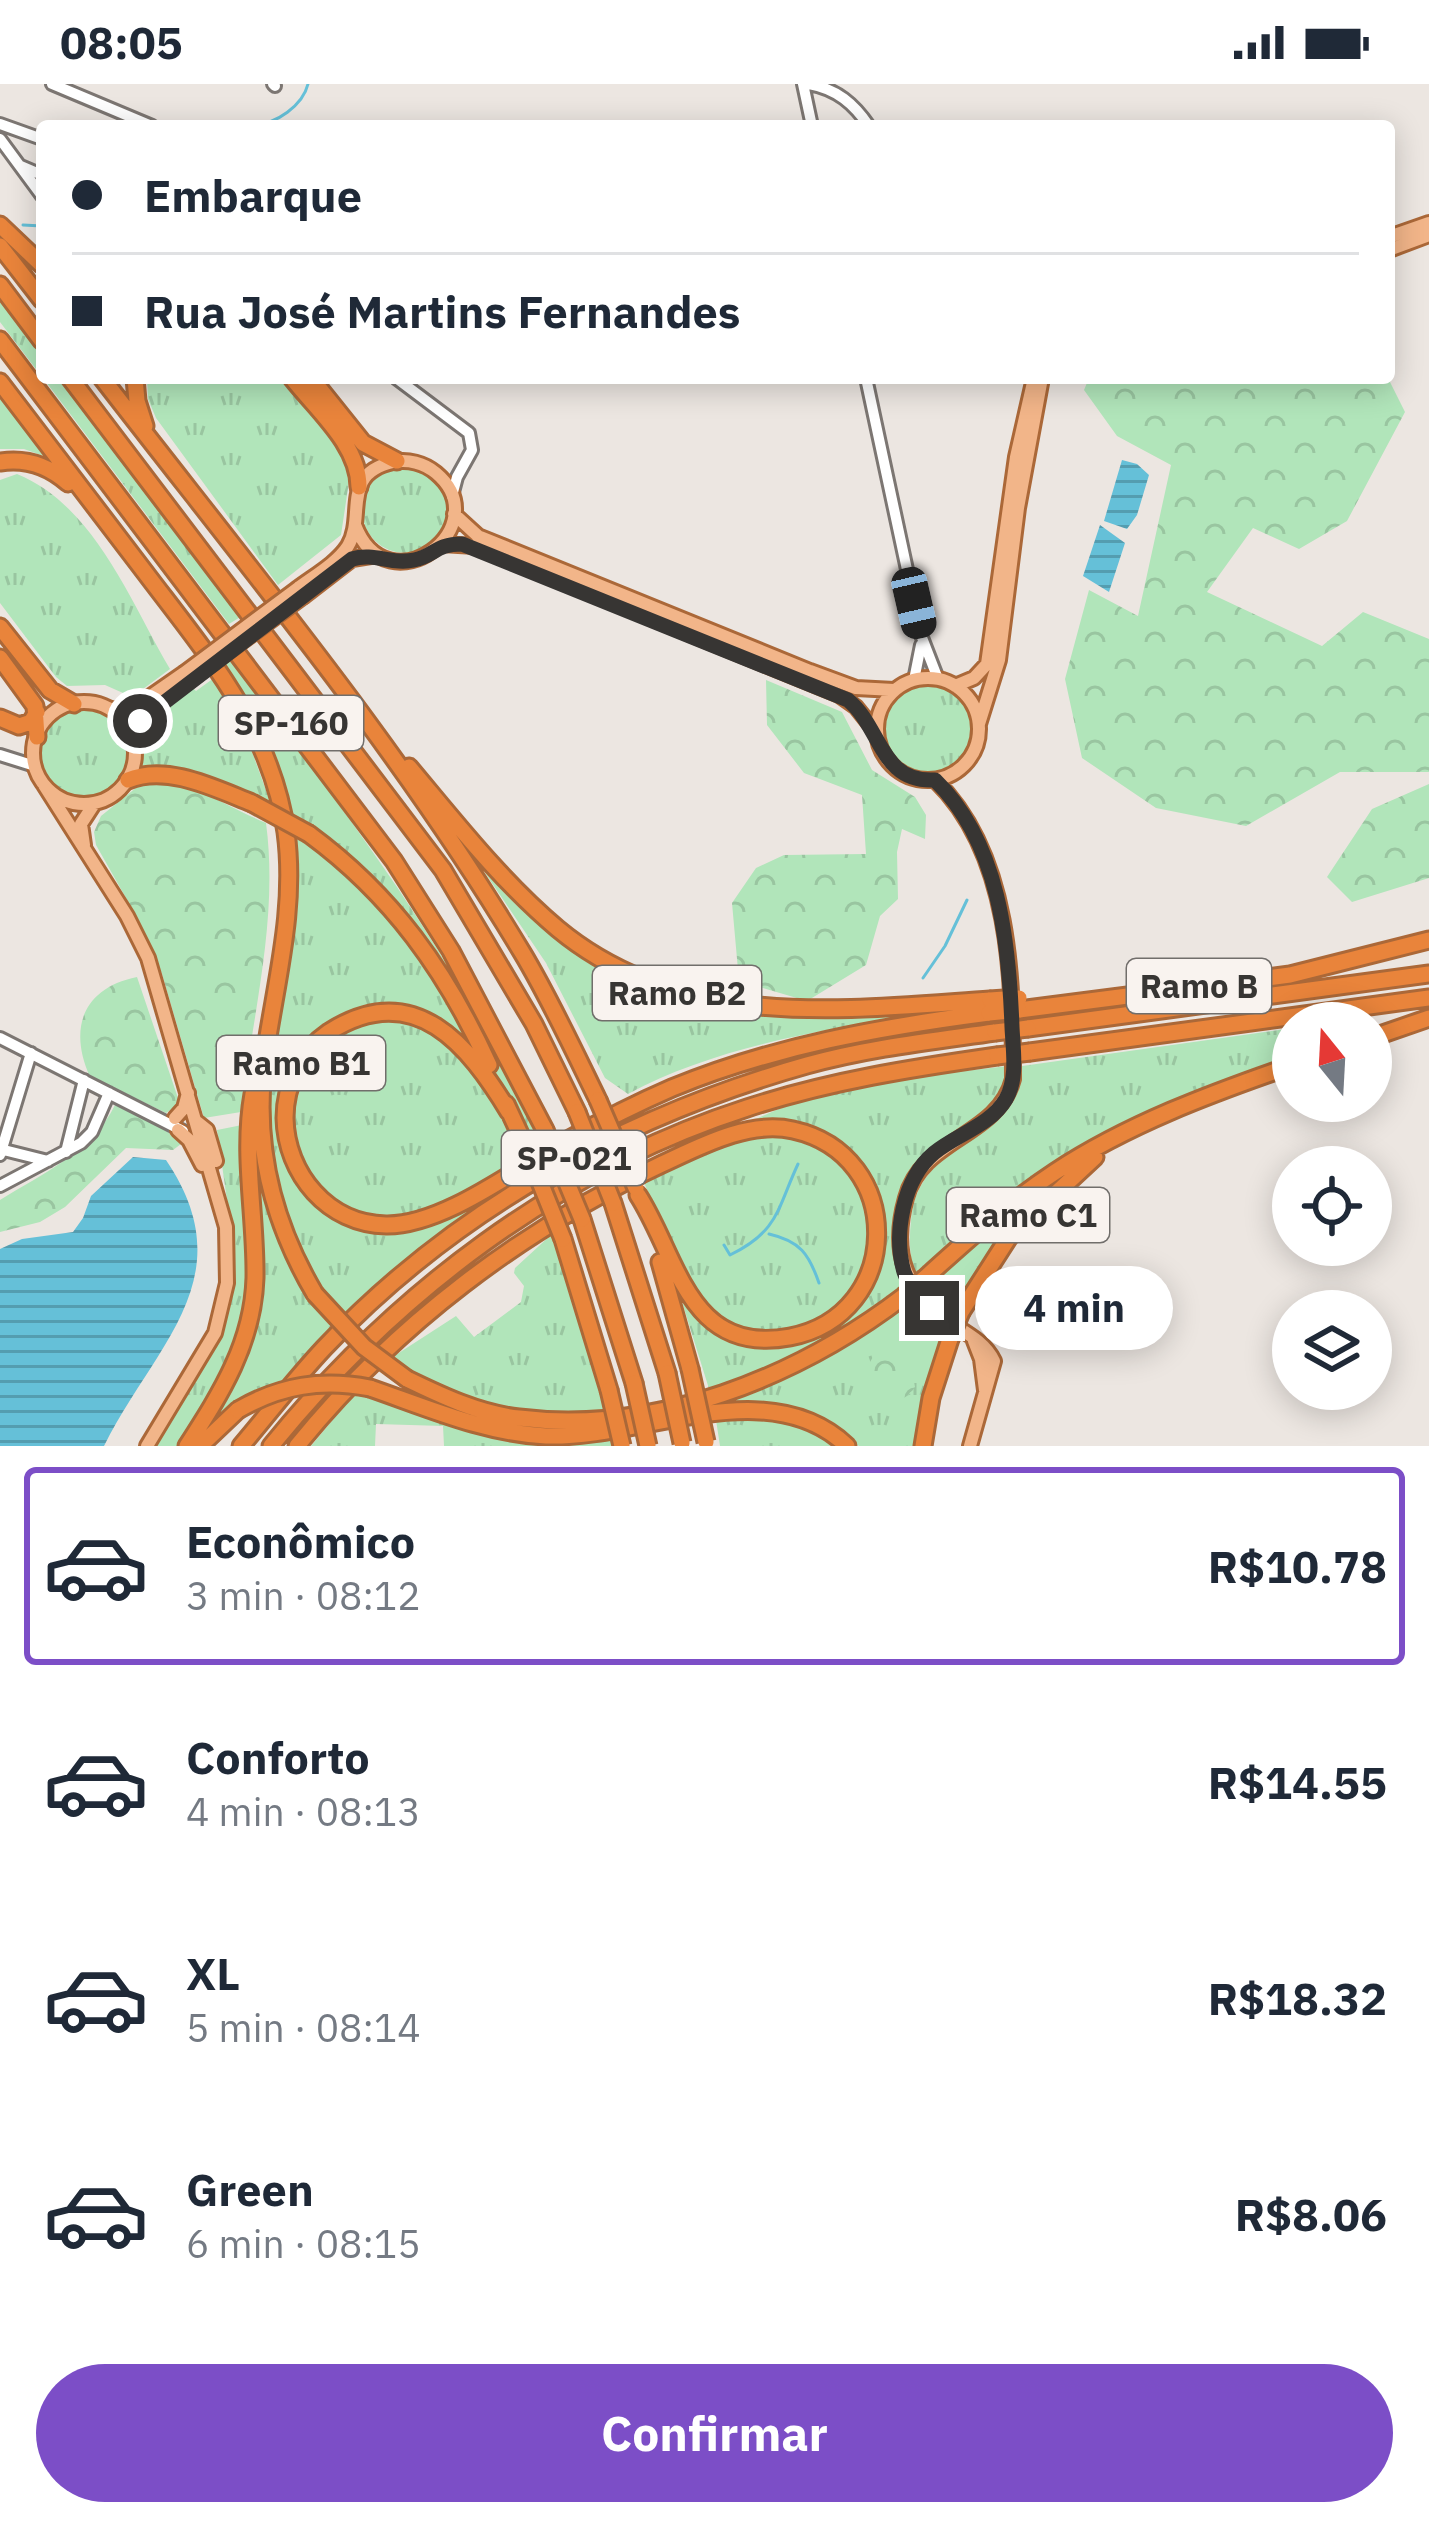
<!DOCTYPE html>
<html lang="pt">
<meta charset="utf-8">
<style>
:root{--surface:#fff;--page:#f2f2f3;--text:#1f2937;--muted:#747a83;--line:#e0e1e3;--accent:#7c4ec7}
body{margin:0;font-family:"IBM Plex Sans",sans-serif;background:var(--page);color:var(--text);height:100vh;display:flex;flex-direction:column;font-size:45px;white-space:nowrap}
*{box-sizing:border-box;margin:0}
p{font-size:39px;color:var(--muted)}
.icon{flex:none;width:66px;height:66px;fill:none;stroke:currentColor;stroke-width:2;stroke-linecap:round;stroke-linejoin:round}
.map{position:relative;height:1362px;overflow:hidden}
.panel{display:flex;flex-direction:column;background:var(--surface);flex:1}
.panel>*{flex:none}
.banner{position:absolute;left:36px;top:36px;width:1359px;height:264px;border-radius:12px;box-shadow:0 6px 30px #0003;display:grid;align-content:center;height:264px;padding:0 36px;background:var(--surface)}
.needle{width:78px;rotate:342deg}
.tools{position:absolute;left:1272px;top:918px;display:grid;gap:24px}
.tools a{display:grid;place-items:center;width:120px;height:120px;border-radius:50%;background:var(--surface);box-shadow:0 6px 30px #0003;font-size:60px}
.end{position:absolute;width:54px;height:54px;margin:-27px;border:15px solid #373533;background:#fff;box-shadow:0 0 0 6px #fff}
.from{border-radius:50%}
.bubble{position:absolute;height:84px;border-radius:42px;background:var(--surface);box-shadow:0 6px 30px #0003;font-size:39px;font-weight:700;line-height:84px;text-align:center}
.car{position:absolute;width:36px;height:72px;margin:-36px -18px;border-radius:15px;box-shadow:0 0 9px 3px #0007;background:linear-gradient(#222 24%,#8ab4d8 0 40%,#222 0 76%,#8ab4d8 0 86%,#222 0)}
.banner b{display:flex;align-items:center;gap:42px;height:114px;font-size:45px}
.banner b+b{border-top:3px solid var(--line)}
.banner i{width:30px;height:30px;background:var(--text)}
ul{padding:21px 0 0;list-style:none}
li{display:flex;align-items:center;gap:36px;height:198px;margin:0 24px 18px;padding:0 12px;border:6px solid transparent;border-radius:12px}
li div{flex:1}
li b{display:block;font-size:45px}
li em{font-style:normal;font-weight:700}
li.active{border-color:var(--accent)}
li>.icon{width:108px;height:108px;stroke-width:1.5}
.primary-button{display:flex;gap:24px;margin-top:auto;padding:24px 36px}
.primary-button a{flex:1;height:138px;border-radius:72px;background:var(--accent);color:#fff;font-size:48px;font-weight:700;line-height:138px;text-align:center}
.status{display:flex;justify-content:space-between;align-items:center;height:84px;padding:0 60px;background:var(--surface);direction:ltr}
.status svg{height:33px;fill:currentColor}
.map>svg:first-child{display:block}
.grass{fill:url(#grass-tufts)}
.forest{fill:url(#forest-crowns)}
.water{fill:url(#water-rules)}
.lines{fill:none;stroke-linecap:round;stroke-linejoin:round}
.stream{stroke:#65c0d8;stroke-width:3}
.minor-casing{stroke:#7c7672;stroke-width:16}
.major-casing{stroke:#ab6838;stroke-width:18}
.highway-casing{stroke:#ab6838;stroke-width:21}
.minor{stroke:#fff;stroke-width:10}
.major{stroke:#f2b589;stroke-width:12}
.highway{stroke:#e9843b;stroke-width:15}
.major-bridge-casing{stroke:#ab6838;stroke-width:18;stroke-linecap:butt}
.highway-bridge-casing{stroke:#ab6838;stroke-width:21;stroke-linecap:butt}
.major-bridge{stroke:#f2b589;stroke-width:12}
.highway-bridge{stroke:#e9843b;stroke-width:15}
.route{stroke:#373533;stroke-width:15}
.labels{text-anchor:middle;stroke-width:9;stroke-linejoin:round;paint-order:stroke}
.shield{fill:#f9f3ef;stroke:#716e6b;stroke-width:3}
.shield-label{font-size:33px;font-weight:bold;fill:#373533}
</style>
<div class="status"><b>08:05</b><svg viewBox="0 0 49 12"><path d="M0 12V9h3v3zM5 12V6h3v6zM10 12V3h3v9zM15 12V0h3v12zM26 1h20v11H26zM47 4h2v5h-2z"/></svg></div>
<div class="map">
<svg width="1429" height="1362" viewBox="0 0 1429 1362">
<defs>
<pattern id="grass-tufts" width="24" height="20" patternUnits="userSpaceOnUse" patternTransform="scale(3)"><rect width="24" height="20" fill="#b1e5ba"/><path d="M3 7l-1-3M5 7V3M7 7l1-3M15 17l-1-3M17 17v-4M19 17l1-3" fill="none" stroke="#99c5a0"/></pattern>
<pattern id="forest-crowns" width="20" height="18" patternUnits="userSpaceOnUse" patternTransform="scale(3)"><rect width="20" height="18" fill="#b1e5ba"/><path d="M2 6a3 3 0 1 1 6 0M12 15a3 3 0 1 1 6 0" fill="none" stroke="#99c5a0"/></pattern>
<pattern id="water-rules" width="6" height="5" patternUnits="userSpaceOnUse" patternTransform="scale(3)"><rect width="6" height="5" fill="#65c0d8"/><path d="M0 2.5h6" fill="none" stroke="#549db0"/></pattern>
</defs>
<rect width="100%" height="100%" fill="#ece6e1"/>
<!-- grass -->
<path class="grass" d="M0,215L42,269V293L0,238Z
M43,294H61L242,532L229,540Z
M147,294H284L349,377L350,391L341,451L278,501L156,334L148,315Z
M0,311L49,374L24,365H0Z
M362 426a43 43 0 1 1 86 0a43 43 0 1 1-86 0Z
M17,390C94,421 130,517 170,585L139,608L123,609L105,601L67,602L56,593L0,519V396Z
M231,576C346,729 465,881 539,1059L533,1062L436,877L305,740L289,730L267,657L224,581Z
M214,594L239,632L271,720C238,703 178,687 141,683L149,641L193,604L196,607Z
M884 645a44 44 0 1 1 88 0a44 44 0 1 1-88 0Z
M38 668a46 46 0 1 1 92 0a46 46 0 1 1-92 0Z
M456,746C493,778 530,811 568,843C586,859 603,879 623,892C704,948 866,933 959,926C853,940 723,958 628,1010L605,994L546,879Z
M298,752C378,802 437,880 474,966L437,938L355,933L289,994C289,1021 285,1052 289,1079C292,1097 308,1112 322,1123C392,1180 464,1122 526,1084L528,1089L447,1145L341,1235L323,1214L274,1112L266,1001L293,757Z
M394,936C467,945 493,1014 521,1073L442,1124L387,1139L328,1119L296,1076L289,1022L303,983L331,953L354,942Z
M1293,944V974L1194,1010L1140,1036L916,1193C909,1174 909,1156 911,1136C918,1052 1015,1065 1022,982Z
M1008,982C1001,1060 906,1036 897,1140C895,1163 897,1183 906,1204C846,1251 781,1282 710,1308L682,1218C699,1238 718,1249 744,1257C858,1292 937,1137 843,1063C815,1041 783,1034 748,1039C827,998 921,992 1008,982Z
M247,1040C247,1117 262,1209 230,1282C218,1309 197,1336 181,1362H153L206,1278L229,1213L232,1151L217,1046Z
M777,1051C898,1065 900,1238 780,1246C755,1248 730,1243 711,1226C675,1195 661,1138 643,1096C685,1076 730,1052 777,1051Z
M255,1070C267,1136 290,1190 331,1243L279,1300L212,1343L207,1341L248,1259Z
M1065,1090L1002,1153L955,1231L925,1205L992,1144Z
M552,1150L588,1257L606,1328C530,1346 451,1313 388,1276L456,1232L474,1253L521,1218L524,1202L514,1189L515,1184Z
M916,1215L949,1244L916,1362H859L816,1333L781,1322L714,1327L712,1317C787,1296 853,1262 916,1215Z
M355,1309C387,1313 414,1329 444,1339C500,1357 554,1361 612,1356L614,1362H444L443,1342L376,1340L375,1362H311Z
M741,1333C779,1334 805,1341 838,1362H720L716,1336Z"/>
<!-- forest -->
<path class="forest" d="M1089,294H1388L1405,328L1347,437L1299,465L1253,444L1207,508L1322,562L1363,528L1429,555V688H1340L1246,742L1156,724L1082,674L1065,595L1089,506L1138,532L1171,381L1117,352L1084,306Z
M766,596L842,628L872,686L915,713L926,731L925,755L902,745L897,768L898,815L880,832L866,881L807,917L739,897L732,819L756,784L784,771L866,770L862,711L804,689L767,641Z
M142,699C195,697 221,720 266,739C279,836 252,932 241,1028L204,1034L162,890L139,837L96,761L94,748L101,732Z
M1429,700V794L1352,818L1327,793L1372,725Z
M137,893L178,1014L175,1023L166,1029L90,993C68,944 83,904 137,893Z
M115,1021L158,1039L181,1060L173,1066L126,1064L65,1123L40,1138L0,1148V1116C43,1089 92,1068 115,1021Z
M888,1265C905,1267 913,1287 915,1303C908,1314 899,1318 886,1318L876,1307L869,1280L875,1269Z"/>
<!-- water -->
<path class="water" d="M1122,376L1137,380L1149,391L1137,431L1127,445L1104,437Z
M1100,441L1125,459L1109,508L1083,492Z
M133,1073L166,1076C246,1194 154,1261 104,1362H0V1165L22,1155L73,1148L83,1134L91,1112Z"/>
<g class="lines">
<!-- stream -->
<path class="stream" d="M224,42C236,36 241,40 254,40C276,41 303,21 308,0
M23,141L42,142
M923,894L945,862L967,816
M769,1150C800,1157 809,1170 819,1199
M724,1161L730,1171C779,1147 777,1125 798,1080"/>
<!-- minor casing -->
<g class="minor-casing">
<path id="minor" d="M52,0L152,42
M273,0L275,2
M803,0L812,42
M809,0C837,5 854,20 869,42
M0,40L42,55
M0,55L42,112
M21,82L42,91
M396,294L469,349L472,366L457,393L452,412
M866,294L921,551L938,595
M914,596L921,561
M0,671L35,682
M0,954L183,1047
M0,1065L48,1077
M66,1068L84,996
M0,1071L31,969
M0,1102L81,1059L92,1048L109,1009"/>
</g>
<!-- major casing -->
<g class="major-casing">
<path id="major" d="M1389,153L1429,139
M1389,166L1429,151
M454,430L478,452L810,587L856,604L894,606
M442,460L475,462L839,611L856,623L876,648
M298,504C314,492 337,479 348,462C366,432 340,390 393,378C408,375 424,379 436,389C499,442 388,527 355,441
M304,512L352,475L377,471
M877 645a51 51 0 1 1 102 0a51 51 0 1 1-102 0Z
M955,602L974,594L987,580L1016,373L1034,294
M33 669a51 51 0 1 1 102 0a51 51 0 1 1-102 0Z
M112,626L138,621L184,589
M979,640L999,576L1018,424L1042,294
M133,653L147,628L190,596
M935,696C1011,770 1013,895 1013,995C998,1053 922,1054 906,1114C890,1171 906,1208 954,1241C970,1251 986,1260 994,1277L970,1362
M44,701L127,832L148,874L226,1143L227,1199L215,1249L147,1362
M84,761L81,740L94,720
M175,1034L184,1024L188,1009
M197,1038L207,1046L216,1077
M178,1046L189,1056L202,1081
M974,1257L981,1275L985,1306"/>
</g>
<!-- highway casing -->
<g class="highway-casing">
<path id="highway" d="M0,141L42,181
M0,162L42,216
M0,201L42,257
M0,256L394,777L451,867L545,1046
M70,294L443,786L534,940L577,1028
M102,294C247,482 401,666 523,870C551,917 574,967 598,1016
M135,294L137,317L145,342
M292,294C317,326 359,361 359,403
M311,294L363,359L397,377
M0,298C48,361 96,424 144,487C205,568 271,643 286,748C296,822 277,893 266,965C251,1054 270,1134 315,1210
M0,378C26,374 49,382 68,399
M0,543L50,606L74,620
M0,574L35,622L37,653
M0,634L19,642L31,638L37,628
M409,683C456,739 502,798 558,845C681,947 842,926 990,916
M128,696C167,680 214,704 252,719
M309,750C392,811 446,887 489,981
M1019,926L1290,891L1429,856
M1028,944L1429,890
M1371,954L1429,934
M1030,968L1429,914
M506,1020L525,1061
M509,1028C469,962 415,893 329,948C301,967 285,1001 285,1034C286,1090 328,1140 386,1141C443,1142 517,1084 566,1057C600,1038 635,1020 672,1004C774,962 881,943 989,929
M613,1119L667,1289
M582,1135L634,1299
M563,1155L609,1306
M660,1178L690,1285
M925,1194C967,1156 1008,1119 1055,1088C1128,1040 1212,1009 1293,981
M961,1228L1009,1153L1095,1073
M407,1295C442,1312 480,1330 519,1334C655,1351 798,1293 904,1212
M370,1304C428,1324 484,1349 546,1352C642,1355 768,1287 847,1362
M187,1362C221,1309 253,1259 255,1194C256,1132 242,1071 253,1010
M200,1362L238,1326
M241,1362C269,1329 295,1295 324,1264C454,1126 625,1032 807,981C868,964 932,957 995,948
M271,1362C395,1209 558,1085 747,1024C829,997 913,984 997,972
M297,1362C395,1241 521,1146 662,1080C701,1062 749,1036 793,1046C906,1071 904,1231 790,1253C688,1272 678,1173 638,1111
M923,1362L931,1314L950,1255"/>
</g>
<!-- minor -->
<use href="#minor" class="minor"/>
<!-- major -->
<use href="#major" class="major"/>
<!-- highway -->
<use href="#highway" class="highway"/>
<!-- major-bridge casing -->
<g class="major-bridge-casing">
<path id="major-bridge" d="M184,589L298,504
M190,596L304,512"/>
</g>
<!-- highway-bridge casing -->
<g class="highway-bridge-casing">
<path id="highway-bridge" d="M252,719L309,750
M990,916L1019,914
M989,929L1019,926
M995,948L1028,944
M997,972L1030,968
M598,1016L636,1104
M577,1028L613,1119
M545,1046L582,1135
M525,1061L563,1155
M315,1210L364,1263L407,1295
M904,1212L925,1194
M950,1255L961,1228
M690,1285L706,1358
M667,1289L682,1359
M634,1299L648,1362
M609,1306L622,1362
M238,1326C281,1301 322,1295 370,1304"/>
</g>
<!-- major-bridge -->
<use href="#major-bridge" class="major-bridge"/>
<!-- highway-bridge -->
<use href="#highway-bridge" class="highway-bridge"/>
</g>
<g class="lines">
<!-- route -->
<path class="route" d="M140,637L352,475C374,468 392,481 414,476C435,472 435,460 462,460L848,616C882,644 880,699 935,696C999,758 1009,858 1012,943C1013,966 1018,994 1006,1015C990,1042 957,1050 934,1069C903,1095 893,1150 904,1188C909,1202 921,1214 932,1224"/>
</g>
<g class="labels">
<!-- shield labels -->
<g class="shield">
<rect x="219" y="612" width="144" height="54" rx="9"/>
<rect x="1127" y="875" width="144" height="54" rx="9"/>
<rect x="593" y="882" width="168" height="54" rx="9"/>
<rect x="217" y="952" width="168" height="54" rx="9"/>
<rect x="502" y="1047" width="144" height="54" rx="9"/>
<rect x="947" y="1104" width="162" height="54" rx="9"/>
</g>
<g class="shield-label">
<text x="291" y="651">SP-160</text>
<text x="1199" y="914">Ramo B</text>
<text x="677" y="921">Ramo B2</text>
<text x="301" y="991">Ramo B1</text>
<text x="574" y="1086">SP-021</text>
<text x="1028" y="1143">Ramo C1</text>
</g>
</g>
</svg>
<div class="tools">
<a><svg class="needle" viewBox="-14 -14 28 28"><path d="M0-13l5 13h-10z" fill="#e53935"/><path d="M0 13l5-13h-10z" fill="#747a83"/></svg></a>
<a><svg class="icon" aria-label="locate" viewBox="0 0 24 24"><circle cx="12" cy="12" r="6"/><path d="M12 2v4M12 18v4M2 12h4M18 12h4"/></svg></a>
<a><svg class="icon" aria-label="layers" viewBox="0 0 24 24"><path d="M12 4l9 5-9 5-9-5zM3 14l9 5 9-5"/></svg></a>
</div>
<i class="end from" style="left:140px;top:637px"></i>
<i class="end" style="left:932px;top:1224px"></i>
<div class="bubble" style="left:975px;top:1182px;width:198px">4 min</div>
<i class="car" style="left:914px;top:519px;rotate:167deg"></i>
<div class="banner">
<b><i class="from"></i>Embarque</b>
<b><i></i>Rua José Martins Fernandes</b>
</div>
</div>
<section class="panel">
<ul>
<li class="active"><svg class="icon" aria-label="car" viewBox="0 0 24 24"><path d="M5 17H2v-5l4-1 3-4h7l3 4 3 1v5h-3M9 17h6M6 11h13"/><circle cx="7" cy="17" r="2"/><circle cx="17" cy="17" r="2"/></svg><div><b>Econômico</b><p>3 min · 08:12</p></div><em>R$10.78</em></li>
<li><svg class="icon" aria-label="car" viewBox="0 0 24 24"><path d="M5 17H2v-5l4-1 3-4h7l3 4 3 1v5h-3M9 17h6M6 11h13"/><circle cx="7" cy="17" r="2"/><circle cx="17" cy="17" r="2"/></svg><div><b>Conforto</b><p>4 min · 08:13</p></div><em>R$14.55</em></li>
<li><svg class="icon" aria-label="car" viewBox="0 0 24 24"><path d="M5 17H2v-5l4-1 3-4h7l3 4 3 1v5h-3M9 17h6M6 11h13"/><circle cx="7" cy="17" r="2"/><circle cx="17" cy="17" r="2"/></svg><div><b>XL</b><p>5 min · 08:14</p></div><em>R$18.32</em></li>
<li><svg class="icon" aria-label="car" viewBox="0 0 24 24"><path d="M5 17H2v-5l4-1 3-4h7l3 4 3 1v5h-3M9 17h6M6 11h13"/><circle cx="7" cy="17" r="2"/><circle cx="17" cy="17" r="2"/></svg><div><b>Green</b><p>6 min · 08:15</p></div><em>R$8.06</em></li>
</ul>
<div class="primary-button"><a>Confirmar</a></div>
</section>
